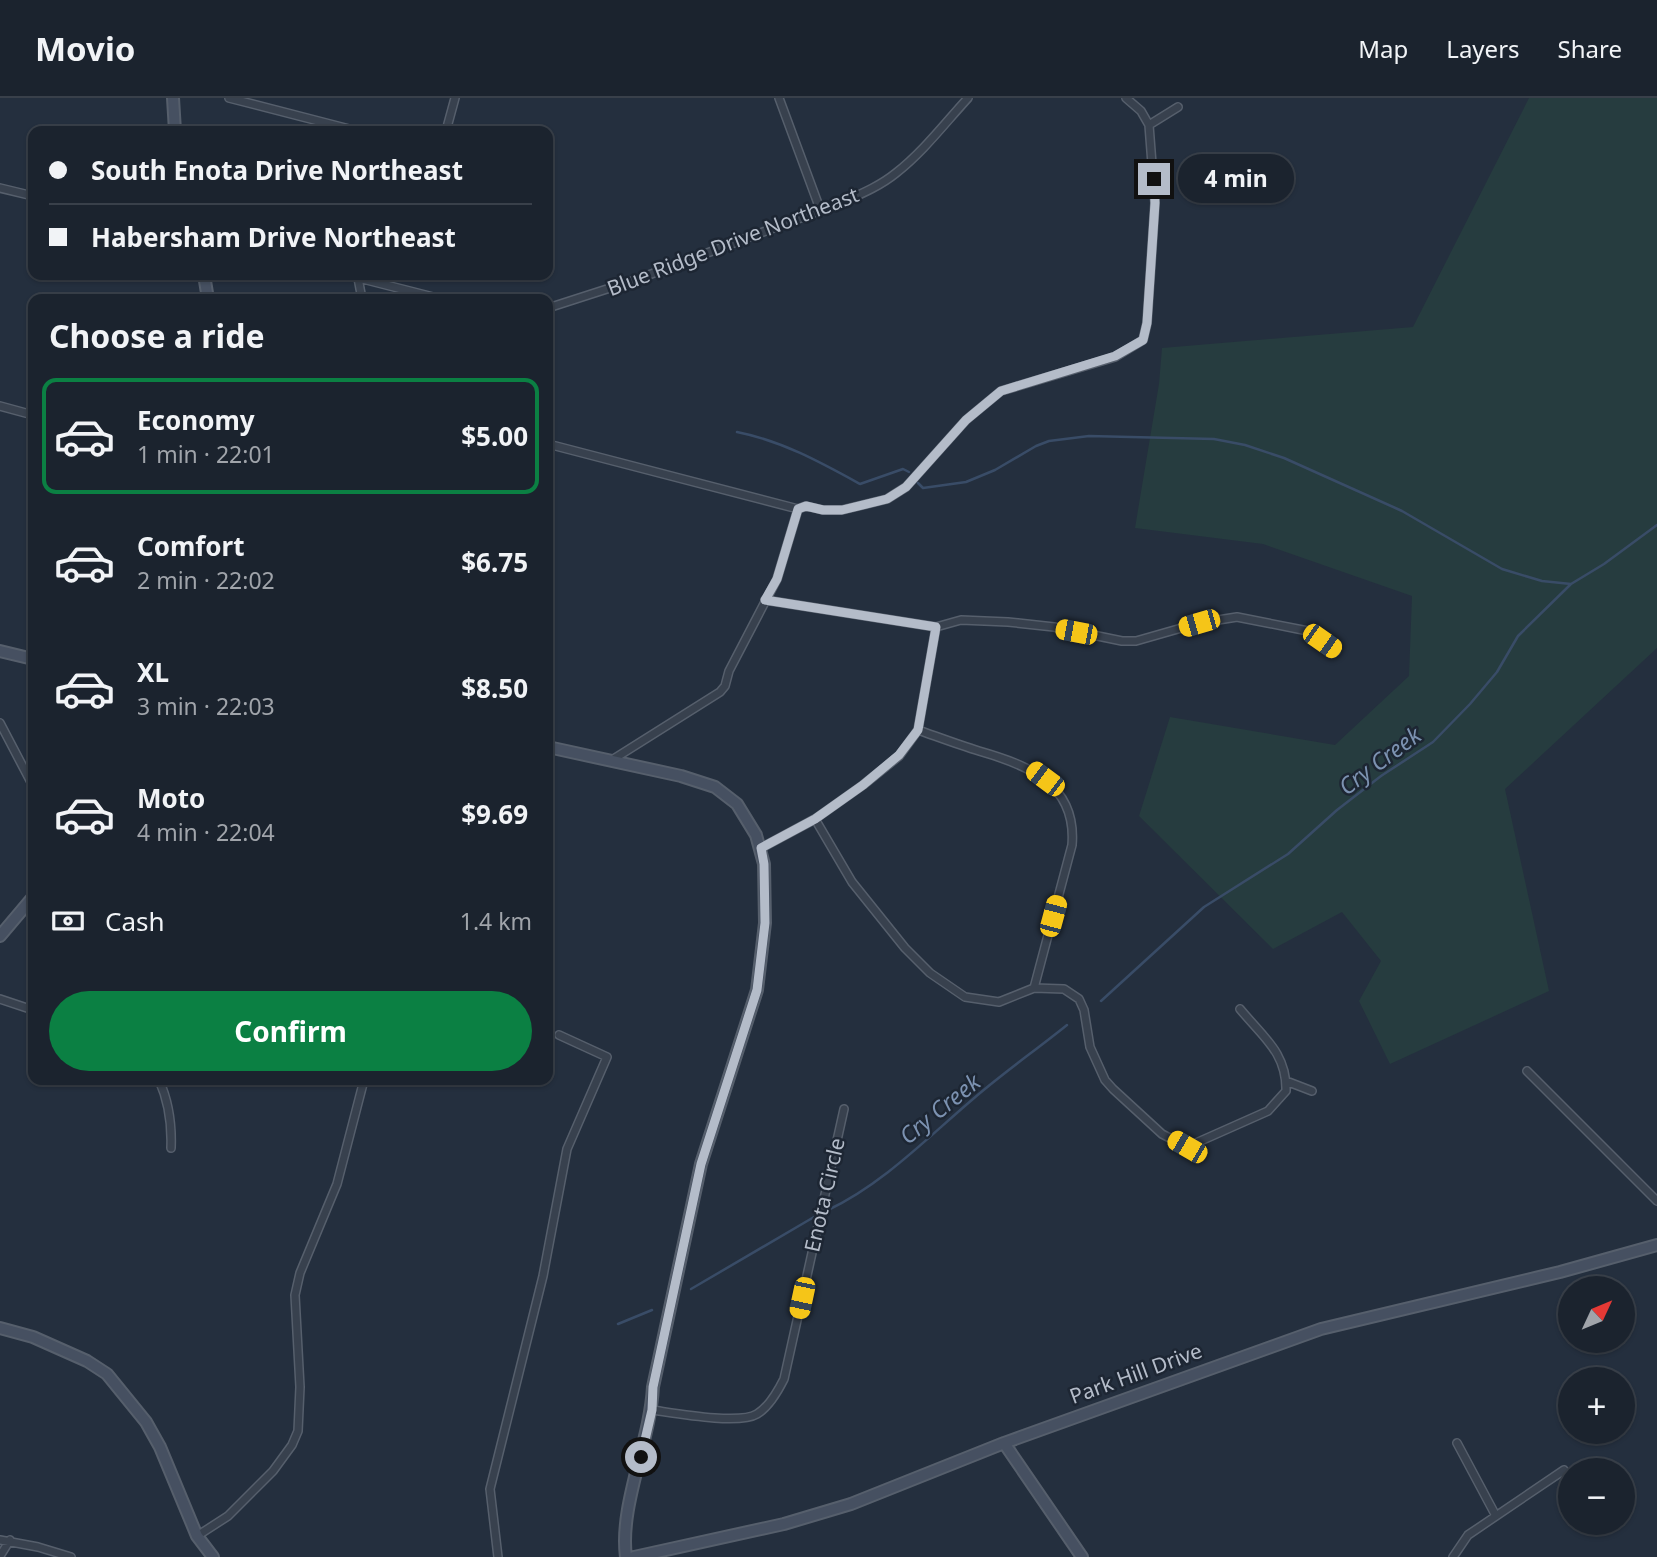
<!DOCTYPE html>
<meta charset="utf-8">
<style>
:root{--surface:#1b232e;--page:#282f3a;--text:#f1f3f6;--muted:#a0a4aa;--line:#39404a;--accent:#0b8043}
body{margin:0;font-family:"Noto Sans",sans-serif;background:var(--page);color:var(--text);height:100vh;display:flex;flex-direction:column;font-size:26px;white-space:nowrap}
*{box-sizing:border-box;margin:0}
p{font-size:23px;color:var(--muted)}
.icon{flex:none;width:38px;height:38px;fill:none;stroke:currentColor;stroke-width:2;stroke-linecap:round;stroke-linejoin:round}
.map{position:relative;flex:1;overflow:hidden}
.drawer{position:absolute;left:28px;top:196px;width:525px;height:791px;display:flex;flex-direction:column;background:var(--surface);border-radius:14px;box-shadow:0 2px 5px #0004,0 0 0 2px var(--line)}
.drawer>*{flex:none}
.hud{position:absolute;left:28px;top:28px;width:525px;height:154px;border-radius:14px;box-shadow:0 2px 5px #0004,0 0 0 2px var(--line);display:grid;align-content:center;height:154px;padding:0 21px;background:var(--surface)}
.needle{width:46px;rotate:46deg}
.controls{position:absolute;left:1558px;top:1178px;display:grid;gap:14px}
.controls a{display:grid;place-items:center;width:77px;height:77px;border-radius:50%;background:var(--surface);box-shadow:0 2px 5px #0004,0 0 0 2px var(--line);font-size:35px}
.end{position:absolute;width:32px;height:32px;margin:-16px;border:9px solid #b4bcc9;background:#111;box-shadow:0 0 0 4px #111}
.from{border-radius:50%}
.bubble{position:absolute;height:49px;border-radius:24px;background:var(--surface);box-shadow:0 2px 5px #0004,0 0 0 2px var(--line);font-size:23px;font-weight:700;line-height:49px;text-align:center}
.car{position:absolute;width:21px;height:42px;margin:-21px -10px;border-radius:9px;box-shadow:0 0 5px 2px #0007;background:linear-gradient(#f5c518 24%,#345 0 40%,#f5c518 0 76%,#345 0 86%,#f5c518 0)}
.hud b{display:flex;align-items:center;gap:24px;height:66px;font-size:26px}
.hud b+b{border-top:2px solid var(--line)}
.hud i{width:18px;height:18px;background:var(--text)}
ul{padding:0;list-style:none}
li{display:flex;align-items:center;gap:21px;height:116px;margin:0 14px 10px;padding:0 7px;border:4px solid transparent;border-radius:14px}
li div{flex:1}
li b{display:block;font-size:26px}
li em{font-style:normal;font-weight:700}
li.on{border-color:var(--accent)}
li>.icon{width:63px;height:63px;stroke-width:1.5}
h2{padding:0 21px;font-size:32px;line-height:84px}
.pay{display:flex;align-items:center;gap:18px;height:77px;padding:0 21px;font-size:26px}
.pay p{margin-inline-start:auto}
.primary-button{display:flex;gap:14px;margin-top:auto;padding:14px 21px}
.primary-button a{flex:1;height:80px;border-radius:42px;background:var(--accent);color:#fff;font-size:28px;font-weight:700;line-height:80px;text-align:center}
header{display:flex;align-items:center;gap:42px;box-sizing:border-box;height:98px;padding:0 35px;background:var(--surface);border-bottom:2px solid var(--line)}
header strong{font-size:33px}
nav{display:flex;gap:38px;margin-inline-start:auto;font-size:24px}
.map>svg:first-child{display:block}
.green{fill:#263c3f}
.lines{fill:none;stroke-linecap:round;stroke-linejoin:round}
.stream{stroke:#394c67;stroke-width:2.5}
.street-casing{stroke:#565f6c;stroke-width:10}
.secondary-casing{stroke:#565f6c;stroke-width:14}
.street{stroke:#38414e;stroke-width:7}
.secondary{stroke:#465061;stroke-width:10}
.route{stroke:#b4bcc9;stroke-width:9}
.labels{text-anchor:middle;stroke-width:5;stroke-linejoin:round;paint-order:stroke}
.street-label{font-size:21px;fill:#b4bcc9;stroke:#1d2633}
.water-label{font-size:23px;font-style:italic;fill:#7c92b1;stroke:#1d2633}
</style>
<header>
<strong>Movio</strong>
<nav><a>Map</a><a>Layers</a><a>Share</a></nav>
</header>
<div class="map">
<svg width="1657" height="1459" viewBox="0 0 1657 1459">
<rect width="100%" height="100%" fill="#242f3e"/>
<!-- green -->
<path class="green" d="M1529,0H1657V550L1505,691L1549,893L1390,966L1359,903L1381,863L1342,814L1273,851L1139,718L1170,619L1335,647L1409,578L1412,498L1263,446L1135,430L1159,286L1162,250L1413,229Z"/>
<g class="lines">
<!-- stream -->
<path class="stream" d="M737,334C782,343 820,364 860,386L903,371L909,374
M918,385L923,390L966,384L995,372L1036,348L1049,343L1089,338L1214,341L1245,347L1284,360L1402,413L1502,471L1542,483L1571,486
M1101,903L1204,809L1288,756L1337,712L1381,678L1433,644L1470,606L1497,574L1518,538L1571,486L1604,466L1657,427
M828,1112C883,1086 927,1040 973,1001C1003,975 1036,952 1067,927
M691,1191L814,1119
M618,1226L652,1212"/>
<!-- street casing -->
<g class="street-casing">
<path id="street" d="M229,0L357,33
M779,0L820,111
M1126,0L1141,13L1149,27L1178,9
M446,33L455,0
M0,90L33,98
M347,177L441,201
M358,180L362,201
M548,210L638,181L843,104C861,96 880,88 896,75C923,54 945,25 968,0
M0,308L33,317
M548,346L798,411L806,408L823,412H842L887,401L906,389L966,322L1001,293L1115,259L1143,242L1147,225L1155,105L1149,27
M765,502L936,529L961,522L1008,524L1054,529L1122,543H1136L1199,525L1237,519L1308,533L1336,553
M0,625L33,688
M612,662L720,594L725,588L729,573L777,481L798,411
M815,721L852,784L905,850L930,875L965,899L999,904L1034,890L1072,747C1077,686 1028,667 979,653C959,647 938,639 918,632
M761,750L815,721L863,687L899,658L918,632L936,529
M1034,890L1064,891L1079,901L1084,912L1090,949L1105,982L1113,991L1162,1036L1187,1049L1268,1013L1286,993C1287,955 1263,939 1240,911
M0,901L33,912
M1527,973L1657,1103
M159,982C169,1004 172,1025 171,1050
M1286,983L1312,993
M652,1312C674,1315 739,1327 757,1316C769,1309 778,1293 784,1281L844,1011
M1457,1345L1496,1418
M197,1438L228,1418L273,1373L292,1347L298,1333L300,1289L295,1197L300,1175L337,1086L364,982
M0,1442L38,1449L71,1459
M0,1458L10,1442
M498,1459L490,1391L543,1178L567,1051L607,959L559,937
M1453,1459L1468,1437L1564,1372"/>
</g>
<!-- secondary casing -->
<g class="secondary-casing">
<path id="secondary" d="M173,0L175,33
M204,177L208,201
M0,553L33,561
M548,649L681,678L715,689L737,706L756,737L764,766L765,825L757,892L701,1066L653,1289C650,1344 619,1408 626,1459
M0,838L33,799
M0,1230L33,1239L87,1263L107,1276L146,1324L160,1349L197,1438L213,1459
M1004,1345L1082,1459
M634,1459L784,1426L851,1406L1004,1345L1321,1231L1560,1174L1657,1147"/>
</g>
<!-- street -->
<use href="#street" class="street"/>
<!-- secondary -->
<use href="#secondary" class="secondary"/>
</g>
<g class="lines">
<!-- route -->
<path class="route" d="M641,1359L652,1312L653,1289L701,1066L757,892L765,825L764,766L761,750L815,721L863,687L899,657L918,632L936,529L765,502L777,481L798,411L806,408L823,412H842L887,401L906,389L966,322L1001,293L1115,258L1143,242L1147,225L1155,105L1154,81"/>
</g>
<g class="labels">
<!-- street labels -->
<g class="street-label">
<text transform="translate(733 144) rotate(-21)" y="7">Blue Ridge Drive Northeast</text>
<text transform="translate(825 1097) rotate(-77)" y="7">Enota Circle</text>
<text transform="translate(1136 1276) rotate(-20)" y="7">Park Hill Drive</text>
</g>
<!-- water labels -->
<g class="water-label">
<text transform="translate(1380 663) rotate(-37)" y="8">Cry Creek</text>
<text transform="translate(940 1011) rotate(-39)" y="8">Cry Creek</text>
</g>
</g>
</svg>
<div class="controls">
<a><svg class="needle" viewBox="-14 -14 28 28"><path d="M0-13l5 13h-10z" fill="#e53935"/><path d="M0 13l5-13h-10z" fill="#a0a4aa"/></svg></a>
<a>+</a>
<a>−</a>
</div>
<i class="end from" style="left:641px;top:1359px"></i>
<i class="end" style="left:1154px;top:81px"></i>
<div class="bubble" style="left:1178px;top:56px;width:116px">4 min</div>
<i class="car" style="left:1199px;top:525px;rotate:254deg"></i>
<i class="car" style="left:1076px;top:534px;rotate:281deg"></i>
<i class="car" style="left:1322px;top:543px;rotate:125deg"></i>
<i class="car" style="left:1045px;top:681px;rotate:307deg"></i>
<i class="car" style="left:1053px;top:818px;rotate:15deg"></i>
<i class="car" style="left:1187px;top:1049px;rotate:300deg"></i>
<i class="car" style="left:802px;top:1200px;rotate:192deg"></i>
<div class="hud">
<b><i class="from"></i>South Enota Drive Northeast</b>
<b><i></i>Habersham Drive Northeast</b>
</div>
<section class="drawer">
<h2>Choose a ride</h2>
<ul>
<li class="on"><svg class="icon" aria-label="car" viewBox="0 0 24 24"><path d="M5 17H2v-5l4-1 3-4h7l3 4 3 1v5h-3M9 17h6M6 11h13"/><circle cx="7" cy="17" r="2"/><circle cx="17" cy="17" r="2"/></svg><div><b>Economy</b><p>1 min · 22:01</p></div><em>$5.00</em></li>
<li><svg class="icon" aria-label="car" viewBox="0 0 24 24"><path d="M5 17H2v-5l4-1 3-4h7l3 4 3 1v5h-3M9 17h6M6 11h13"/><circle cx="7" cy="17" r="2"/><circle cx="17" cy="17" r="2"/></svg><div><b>Comfort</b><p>2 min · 22:02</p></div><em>$6.75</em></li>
<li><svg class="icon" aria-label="car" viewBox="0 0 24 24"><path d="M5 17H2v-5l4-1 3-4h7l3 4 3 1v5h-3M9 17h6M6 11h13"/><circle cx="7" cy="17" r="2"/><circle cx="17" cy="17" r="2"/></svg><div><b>XL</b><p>3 min · 22:03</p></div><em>$8.50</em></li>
<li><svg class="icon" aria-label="car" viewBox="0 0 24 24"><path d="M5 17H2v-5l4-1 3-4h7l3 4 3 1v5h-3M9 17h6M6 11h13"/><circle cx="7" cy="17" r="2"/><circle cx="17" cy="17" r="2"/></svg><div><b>Moto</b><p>4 min · 22:04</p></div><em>$9.69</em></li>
</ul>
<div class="pay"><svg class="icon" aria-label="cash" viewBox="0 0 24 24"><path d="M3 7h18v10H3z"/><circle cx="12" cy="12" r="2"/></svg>Cash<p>1.4 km</p></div>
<div class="primary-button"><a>Confirm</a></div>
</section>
</div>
